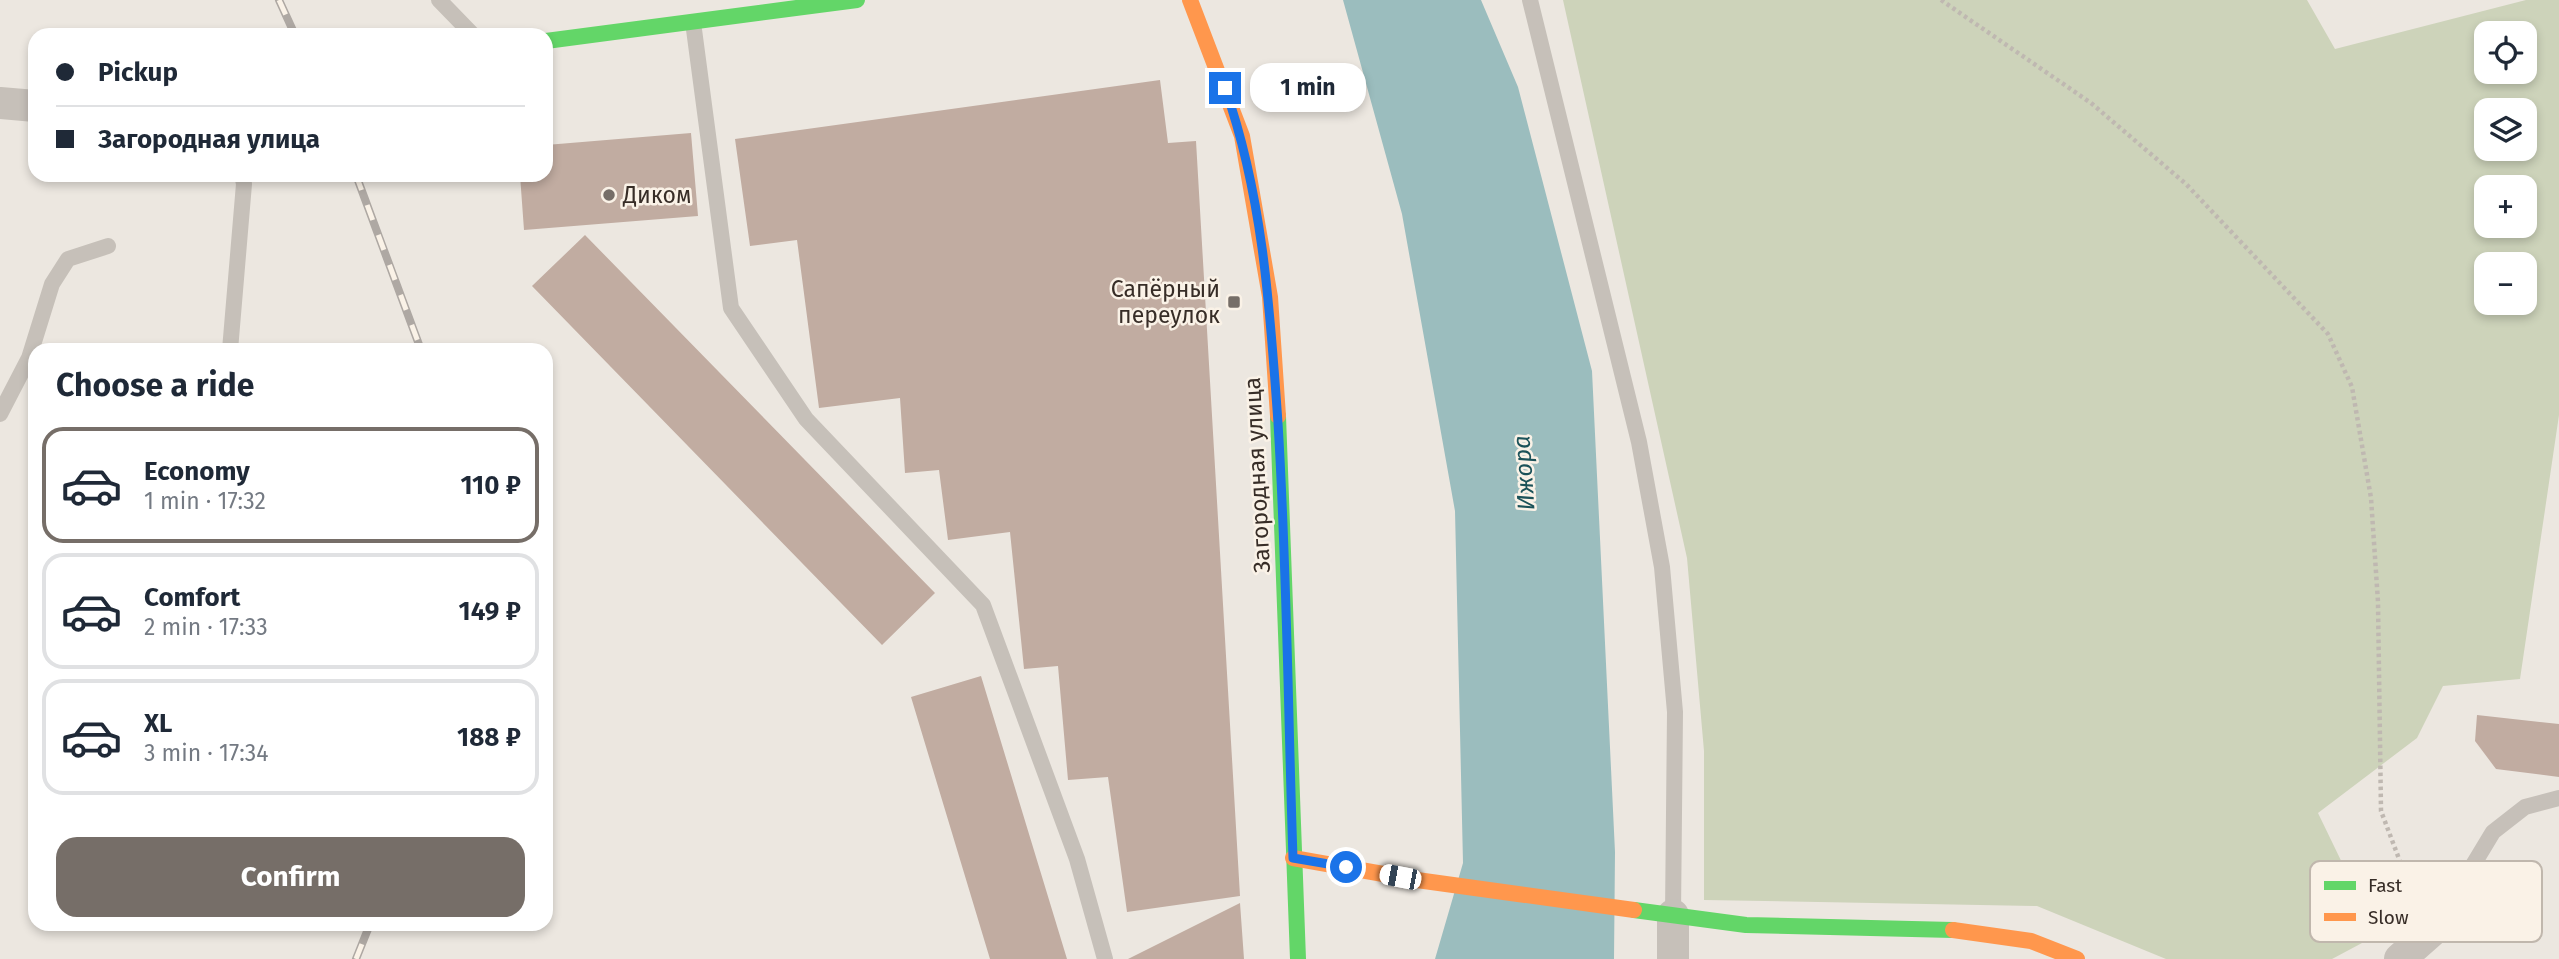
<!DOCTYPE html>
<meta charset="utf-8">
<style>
:root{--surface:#fff;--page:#f6f6f7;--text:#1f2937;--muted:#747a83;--line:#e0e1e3;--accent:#766e68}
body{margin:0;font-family:"Fira Sans",sans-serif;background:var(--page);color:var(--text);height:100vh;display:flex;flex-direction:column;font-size:26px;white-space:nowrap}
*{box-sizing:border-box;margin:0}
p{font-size:23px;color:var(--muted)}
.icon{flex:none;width:38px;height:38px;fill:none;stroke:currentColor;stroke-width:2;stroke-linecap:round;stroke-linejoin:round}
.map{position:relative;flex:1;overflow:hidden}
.sheet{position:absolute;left:28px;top:343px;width:525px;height:588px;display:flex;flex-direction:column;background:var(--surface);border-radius:21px;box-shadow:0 4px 10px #0003}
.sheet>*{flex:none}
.top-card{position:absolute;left:28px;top:28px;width:525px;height:154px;border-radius:21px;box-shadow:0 4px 10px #0003;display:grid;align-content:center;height:154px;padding:0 28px;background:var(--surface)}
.buttons{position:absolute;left:2474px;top:21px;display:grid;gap:14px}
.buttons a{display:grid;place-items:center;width:63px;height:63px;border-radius:14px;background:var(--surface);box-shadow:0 4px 10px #0003;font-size:35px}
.end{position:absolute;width:32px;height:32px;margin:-16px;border:9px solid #1a73e8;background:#fff;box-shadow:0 0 0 4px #fff}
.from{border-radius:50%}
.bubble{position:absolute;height:49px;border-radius:21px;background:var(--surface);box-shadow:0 4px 10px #0003;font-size:23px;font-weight:700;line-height:49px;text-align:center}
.car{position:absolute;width:21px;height:42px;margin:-21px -10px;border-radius:9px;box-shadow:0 0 5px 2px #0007;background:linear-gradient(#fff 24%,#345 0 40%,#fff 0 76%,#345 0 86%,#fff 0)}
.top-card b{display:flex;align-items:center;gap:24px;height:66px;font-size:26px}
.top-card b+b{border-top:2px solid var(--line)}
.top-card i{width:18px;height:18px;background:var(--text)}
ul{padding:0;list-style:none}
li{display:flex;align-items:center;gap:21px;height:116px;margin:0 14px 10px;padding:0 14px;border:4px solid var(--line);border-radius:21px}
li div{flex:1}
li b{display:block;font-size:26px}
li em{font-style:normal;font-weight:700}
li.current{border-color:var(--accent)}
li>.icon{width:63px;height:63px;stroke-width:1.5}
h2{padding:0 28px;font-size:32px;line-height:84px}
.primary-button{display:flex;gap:14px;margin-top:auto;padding:14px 28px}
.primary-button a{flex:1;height:80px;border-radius:21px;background:var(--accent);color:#fff;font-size:28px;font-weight:700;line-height:80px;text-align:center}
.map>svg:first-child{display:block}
.green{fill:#cdd3ba;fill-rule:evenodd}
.water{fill:#9bbdbe}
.building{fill:#c1aca1}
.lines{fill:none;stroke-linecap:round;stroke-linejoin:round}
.path{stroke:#bfb8b1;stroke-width:4.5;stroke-dasharray:3.5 3.5;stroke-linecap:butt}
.lane{stroke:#c6c0b9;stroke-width:16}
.street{stroke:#c6c0b9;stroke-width:32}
.fast{stroke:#63d668;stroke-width:16}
.slow{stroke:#ff974d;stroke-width:16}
.rail-casing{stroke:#aea8a3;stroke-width:8}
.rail{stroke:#faf2e7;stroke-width:5;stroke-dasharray:16;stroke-linecap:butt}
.route{stroke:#1a73e8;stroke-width:9}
.poi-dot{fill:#766e68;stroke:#faf2e7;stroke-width:2.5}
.labels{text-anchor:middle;stroke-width:5;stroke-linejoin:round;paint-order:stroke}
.poi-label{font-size:23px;fill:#372d27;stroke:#faf2e7;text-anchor:start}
.street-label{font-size:23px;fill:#372d27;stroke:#faf2e7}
.water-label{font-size:24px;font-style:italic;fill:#1b5259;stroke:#faf2e7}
.key{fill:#faf2e7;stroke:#c0b7ad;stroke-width:2}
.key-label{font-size:19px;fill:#372d27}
</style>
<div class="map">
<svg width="2559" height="959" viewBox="0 0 2559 959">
<rect width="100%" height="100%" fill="#ece7e0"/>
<!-- green -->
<path class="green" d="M1563,0H2307L2335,49L2526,0H2559V415L2520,679L2443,686L2417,738L2318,813L2377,935L2332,959H2166L2037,906L1704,900V751L1687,558ZM2487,33H2525V72H2487ZM2487,110H2525V149H2487ZM2487,187H2525V226H2487ZM2487,264H2525V303H2487Z"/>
<!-- water -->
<path class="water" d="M1343,0H1481L1518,87L1592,371L1615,852L1614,959H1435L1463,863L1455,511L1402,214Z"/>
<!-- building -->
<path class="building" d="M1160,80L1168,143L1196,141L1240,896L1127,912L1108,777L1068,780L1058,666L1024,669L1010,532L948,540L939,470L905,473L900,398L819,408L797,240L750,246L735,139Z
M691,133L698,216L524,230L520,175H546V145Z
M585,235L935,593L882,645L532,286Z
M981,676L1067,959H990L911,697Z
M2477,715L2559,724V777L2496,769L2475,741Z
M1240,903L1244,959H1128Z"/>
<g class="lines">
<!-- path -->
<path class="path" d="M1941,0L2091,103L2186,184L2328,334L2352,387L2371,498L2378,602L2381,811L2407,880L2421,903"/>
<!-- lane -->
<path class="lane" d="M439,0L473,35
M1530,0L1639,442L1662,567L1675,712L1673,915
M693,22L731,308L806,419L983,605L1077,859L1105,959
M230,350L244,184L242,175
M0,414L29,358L52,284L68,259L108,246
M2435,928L2493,832L2525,807L2559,798"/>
<!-- street -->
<path class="street" d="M0,103L35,106
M1673,915V959
M2400,959L2435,928"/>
<!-- fast -->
<path class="fast" d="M546,41L857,0
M1278,416L1298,959
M1634,910L1746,925L1953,930"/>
<!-- slow -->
<path class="slow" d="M1190,0L1242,136L1270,297L1278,416
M1293,858L1417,880L1634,910
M1953,930L2031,941L2077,959"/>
<!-- rail casing -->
<g class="rail-casing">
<path id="rail" d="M279,0L295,35
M356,175L421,350
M356,959L370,924"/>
</g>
<!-- rail -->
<use href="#rail" class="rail"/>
</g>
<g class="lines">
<!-- route -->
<path class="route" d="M1225,88C1263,196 1270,309 1278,423C1287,568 1288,713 1293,858L1346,867"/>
</g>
<!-- markers -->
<g class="poi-dot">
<circle cx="609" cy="195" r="7"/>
<rect x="1227" y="295" width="14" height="14" rx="3.5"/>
</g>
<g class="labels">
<!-- poi labels -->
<g class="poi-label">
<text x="623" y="203">Диком</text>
<text x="1220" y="297" text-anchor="end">Сапёрный<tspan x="1220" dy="26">переулок</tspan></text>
</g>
<!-- street labels -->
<g class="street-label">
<text transform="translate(1257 475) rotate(-93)" y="8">Загородная улица</text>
</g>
<!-- water labels -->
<g class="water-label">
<text transform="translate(1524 473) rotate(-94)" y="8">Ижора</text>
</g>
</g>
<!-- legend -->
<rect x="2310" y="861" width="232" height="81" rx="10" class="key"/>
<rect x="2324" y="881" width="32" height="9" fill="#63d668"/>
<rect x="2324" y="913" width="32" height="8" fill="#ff974d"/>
<g class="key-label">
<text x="2368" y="892">Fast</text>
<text x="2368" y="924">Slow</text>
</g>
</svg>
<div class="buttons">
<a><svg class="icon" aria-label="locate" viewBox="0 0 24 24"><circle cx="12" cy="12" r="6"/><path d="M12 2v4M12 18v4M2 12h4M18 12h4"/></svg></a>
<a><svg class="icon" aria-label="layers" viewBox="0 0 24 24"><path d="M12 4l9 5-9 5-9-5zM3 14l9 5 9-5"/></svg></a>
<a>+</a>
<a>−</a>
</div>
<i class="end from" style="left:1346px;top:867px"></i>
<i class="end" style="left:1225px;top:88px"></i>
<div class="bubble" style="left:1250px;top:63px;width:116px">1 min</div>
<i class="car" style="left:1400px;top:877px;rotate:281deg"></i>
<div class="top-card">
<b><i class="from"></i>Pickup</b>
<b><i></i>Загородная улица</b>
</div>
<section class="sheet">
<h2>Choose a ride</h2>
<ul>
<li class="current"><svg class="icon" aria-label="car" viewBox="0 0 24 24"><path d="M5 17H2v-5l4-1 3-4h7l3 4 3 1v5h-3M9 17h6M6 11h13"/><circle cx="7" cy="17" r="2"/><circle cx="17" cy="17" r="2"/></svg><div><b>Economy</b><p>1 min · 17:32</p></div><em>110 ₽</em></li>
<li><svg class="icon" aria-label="car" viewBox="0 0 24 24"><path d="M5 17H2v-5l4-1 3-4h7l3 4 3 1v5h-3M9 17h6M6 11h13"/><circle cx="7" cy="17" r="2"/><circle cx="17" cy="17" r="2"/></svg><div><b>Comfort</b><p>2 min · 17:33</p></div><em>149 ₽</em></li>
<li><svg class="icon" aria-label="car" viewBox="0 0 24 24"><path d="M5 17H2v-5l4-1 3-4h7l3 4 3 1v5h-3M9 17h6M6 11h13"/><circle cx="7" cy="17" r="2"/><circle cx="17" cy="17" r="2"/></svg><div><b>XL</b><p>3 min · 17:34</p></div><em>188 ₽</em></li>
</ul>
<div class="primary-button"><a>Confirm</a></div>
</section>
</div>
